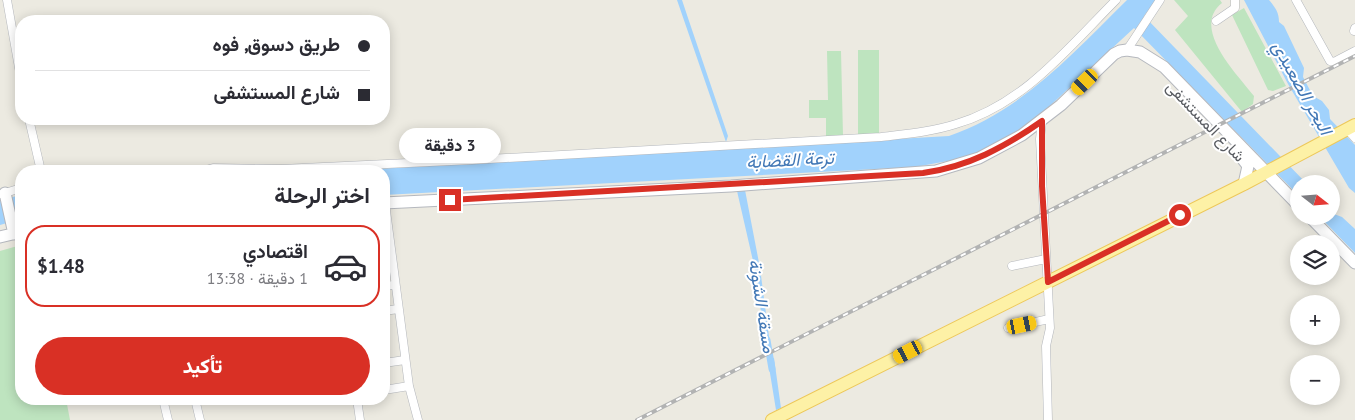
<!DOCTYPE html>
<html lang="ar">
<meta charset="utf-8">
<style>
:root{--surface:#fff;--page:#f2f2f3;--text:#2b2b33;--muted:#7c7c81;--line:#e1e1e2;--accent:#d93025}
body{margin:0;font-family:"PT Sans",Vazirmatn,sans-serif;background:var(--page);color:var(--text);direction:rtl;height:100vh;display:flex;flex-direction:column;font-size:19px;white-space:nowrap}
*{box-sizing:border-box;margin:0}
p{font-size:16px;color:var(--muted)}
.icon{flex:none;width:28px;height:28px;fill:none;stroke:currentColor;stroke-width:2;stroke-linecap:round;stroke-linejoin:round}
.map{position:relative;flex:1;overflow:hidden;direction:ltr}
.sheet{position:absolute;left:15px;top:165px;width:375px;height:240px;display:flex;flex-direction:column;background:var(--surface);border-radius:20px;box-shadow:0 2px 12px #0003;direction:rtl}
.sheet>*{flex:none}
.banner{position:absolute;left:15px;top:15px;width:375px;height:110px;border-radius:20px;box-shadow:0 2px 12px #0003;direction:rtl;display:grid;align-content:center;height:110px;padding:0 20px;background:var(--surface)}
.needle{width:32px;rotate:107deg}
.fabs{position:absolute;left:1290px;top:175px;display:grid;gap:10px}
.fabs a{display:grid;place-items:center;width:50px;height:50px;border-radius:50%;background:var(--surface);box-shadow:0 2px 12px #0003;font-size:25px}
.end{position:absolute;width:22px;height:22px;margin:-11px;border:6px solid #d93025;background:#fff;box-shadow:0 0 0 2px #fff}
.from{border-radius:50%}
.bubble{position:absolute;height:35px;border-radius:18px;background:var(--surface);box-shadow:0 2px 12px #0003;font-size:16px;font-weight:800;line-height:35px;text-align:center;direction:rtl}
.car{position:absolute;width:15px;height:30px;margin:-15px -8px;border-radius:6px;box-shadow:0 0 4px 1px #0007;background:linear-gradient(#f5c518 24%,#345 0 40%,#f5c518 0 76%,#345 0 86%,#f5c518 0)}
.banner b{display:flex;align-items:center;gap:18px;height:48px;font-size:19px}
.banner b+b{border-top:1px solid var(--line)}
.banner i{width:12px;height:12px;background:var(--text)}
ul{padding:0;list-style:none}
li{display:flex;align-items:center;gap:15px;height:82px;margin:0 10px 8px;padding:0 10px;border:2px solid transparent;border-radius:20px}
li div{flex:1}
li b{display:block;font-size:19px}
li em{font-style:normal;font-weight:800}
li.current{border-color:var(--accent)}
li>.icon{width:45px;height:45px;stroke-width:1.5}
h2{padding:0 20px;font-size:22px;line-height:60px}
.action{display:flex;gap:10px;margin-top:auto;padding:10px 20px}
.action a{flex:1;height:58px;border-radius:30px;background:var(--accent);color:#fff;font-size:20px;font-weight:800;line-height:58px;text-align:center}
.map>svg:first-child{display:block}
.green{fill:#bee4bf}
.water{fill:#a1d2fc}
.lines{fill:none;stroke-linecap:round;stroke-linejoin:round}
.canal{stroke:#a1d2fc;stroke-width:7}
.street-casing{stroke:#b4b7bc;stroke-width:9}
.secondary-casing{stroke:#b5b8be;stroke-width:13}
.primary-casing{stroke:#edc85a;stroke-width:14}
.street{stroke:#fff;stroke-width:8}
.secondary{stroke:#fff;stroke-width:11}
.primary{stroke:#fdf1a6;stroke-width:12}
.rail-casing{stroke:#b2b3b3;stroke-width:4}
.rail{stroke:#fff;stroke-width:2;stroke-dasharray:5.5;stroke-linecap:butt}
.route{stroke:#d93025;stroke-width:6}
.labels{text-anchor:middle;stroke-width:4;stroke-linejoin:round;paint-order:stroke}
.street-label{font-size:16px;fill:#5a5d62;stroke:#fff}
.water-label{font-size:18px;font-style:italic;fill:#4278b6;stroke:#fff}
</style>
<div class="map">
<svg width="1355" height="420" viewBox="0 0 1355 420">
<rect width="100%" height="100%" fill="#eceae1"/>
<!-- green -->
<path class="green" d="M1220,0L1222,3C1190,28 1238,75 1254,96L1253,104L1242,112L1175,30L1188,16L1174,0Z
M1244,8L1286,86L1273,91L1268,90L1232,15Z
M858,50H879V134L858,135Z
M827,51H841L843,136H826V118H809V100H828Z
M21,245V399H66L70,420H0V251Z"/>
<!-- water -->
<path class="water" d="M677,0H682L688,18L728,136L726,142Z
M1127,0H1156L1144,16L1307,184H1299V196L1134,28L1040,115L1011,136L985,150L959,159L915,167L384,195V171H342L949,136C1022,111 1073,53 1127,0Z
M1244,0H1269C1275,7 1279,12 1279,22L1284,26L1304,68L1303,77L1313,96L1322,101L1329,110L1330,119L1355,145V193L1349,188L1288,84Z
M745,190L760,268L770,344L771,349L766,351L756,274L737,191Z
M21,195V219L0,225V200Z
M1331,206L1337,211H1334V214L1342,217L1355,229V253L1319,216H1331Z
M774,358L781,408L776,410L768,361Z"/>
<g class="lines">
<!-- canal -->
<path class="canal" d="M767,340L772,369"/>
<!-- street casing -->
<g class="street-casing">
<path id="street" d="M7,0L21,79
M1296,0L1330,61L1334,62L1355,51
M1216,21L1235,8V0
M1354,31L1355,28
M1127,50L1160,0
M29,119L41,171
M1042,121L1040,139L1050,328L1046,346L1048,420
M1347,129L1355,138
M202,171L213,168L281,169L472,160L881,137C906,134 931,132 956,124C1024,104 1067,49 1116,0
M2,194L21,188
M385,203L409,386L418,420
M1012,266L1046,259
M384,286L394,285
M384,311L398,309
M1008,328L1049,319
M384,363L405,360
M384,390L409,386
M163,399L168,420
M195,399L200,420
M357,399L360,420"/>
</g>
<!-- secondary casing -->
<g class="secondary-casing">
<path id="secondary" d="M1238,153L1248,166L1244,184
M5,193L14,234
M384,203L731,186L936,171L979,158L1022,135L1061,105L1114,54L1120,51L1127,50L1140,52L1164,67L1299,206
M1309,216L1355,263
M0,237L21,232"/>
</g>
<!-- primary casing -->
<g class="primary-casing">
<path id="primary" d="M772,420L1244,184L1355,125"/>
</g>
<!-- street -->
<use href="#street" class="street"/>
<!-- secondary -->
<use href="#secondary" class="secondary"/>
<!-- primary -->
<use href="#primary" class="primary"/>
<!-- rail casing -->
<g class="rail-casing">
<path id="rail" d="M637,420L1355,56"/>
</g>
<!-- rail -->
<use href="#rail" class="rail"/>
</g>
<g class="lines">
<!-- route -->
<path class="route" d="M450,200L923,173C968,167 1005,147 1042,121V186L1048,282L1180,215"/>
</g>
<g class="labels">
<!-- street labels -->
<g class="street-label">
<text transform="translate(1206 121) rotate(46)" y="6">شارع المستشفى</text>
</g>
<!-- water labels -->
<g class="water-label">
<text transform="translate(1302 88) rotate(61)" y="6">البحر الصعيدي</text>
<text transform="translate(790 160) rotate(-3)" y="6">ترعة القضابة</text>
<text transform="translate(762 306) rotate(81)" y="6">مسقة الشونة</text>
</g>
</g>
</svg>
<div class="fabs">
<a><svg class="needle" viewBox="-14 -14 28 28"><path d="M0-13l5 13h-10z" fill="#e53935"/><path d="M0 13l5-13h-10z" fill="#7c7c81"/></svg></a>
<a><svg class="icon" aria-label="layers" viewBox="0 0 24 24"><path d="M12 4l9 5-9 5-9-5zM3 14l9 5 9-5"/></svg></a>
<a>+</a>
<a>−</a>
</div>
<i class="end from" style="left:1180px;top:215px"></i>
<i class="end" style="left:450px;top:200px"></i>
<div class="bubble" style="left:399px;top:128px;width:102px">3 دقيقة</div>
<i class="car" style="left:1085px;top:82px;rotate:226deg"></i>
<i class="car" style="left:1022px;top:325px;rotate:78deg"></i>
<i class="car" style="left:908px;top:352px;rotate:243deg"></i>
<div class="banner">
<b><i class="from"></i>طريق دسوق, فوه</b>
<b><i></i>شارع المستشفى</b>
</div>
<section class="sheet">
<h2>اختر الرحلة</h2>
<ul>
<li class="current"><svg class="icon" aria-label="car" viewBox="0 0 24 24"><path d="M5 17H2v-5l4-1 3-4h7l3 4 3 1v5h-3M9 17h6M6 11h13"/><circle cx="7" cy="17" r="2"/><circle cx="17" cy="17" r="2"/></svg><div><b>اقتصادي</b><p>1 دقيقة · 13:38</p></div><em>$1.48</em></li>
</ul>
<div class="action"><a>تأكيد</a></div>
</section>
</div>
